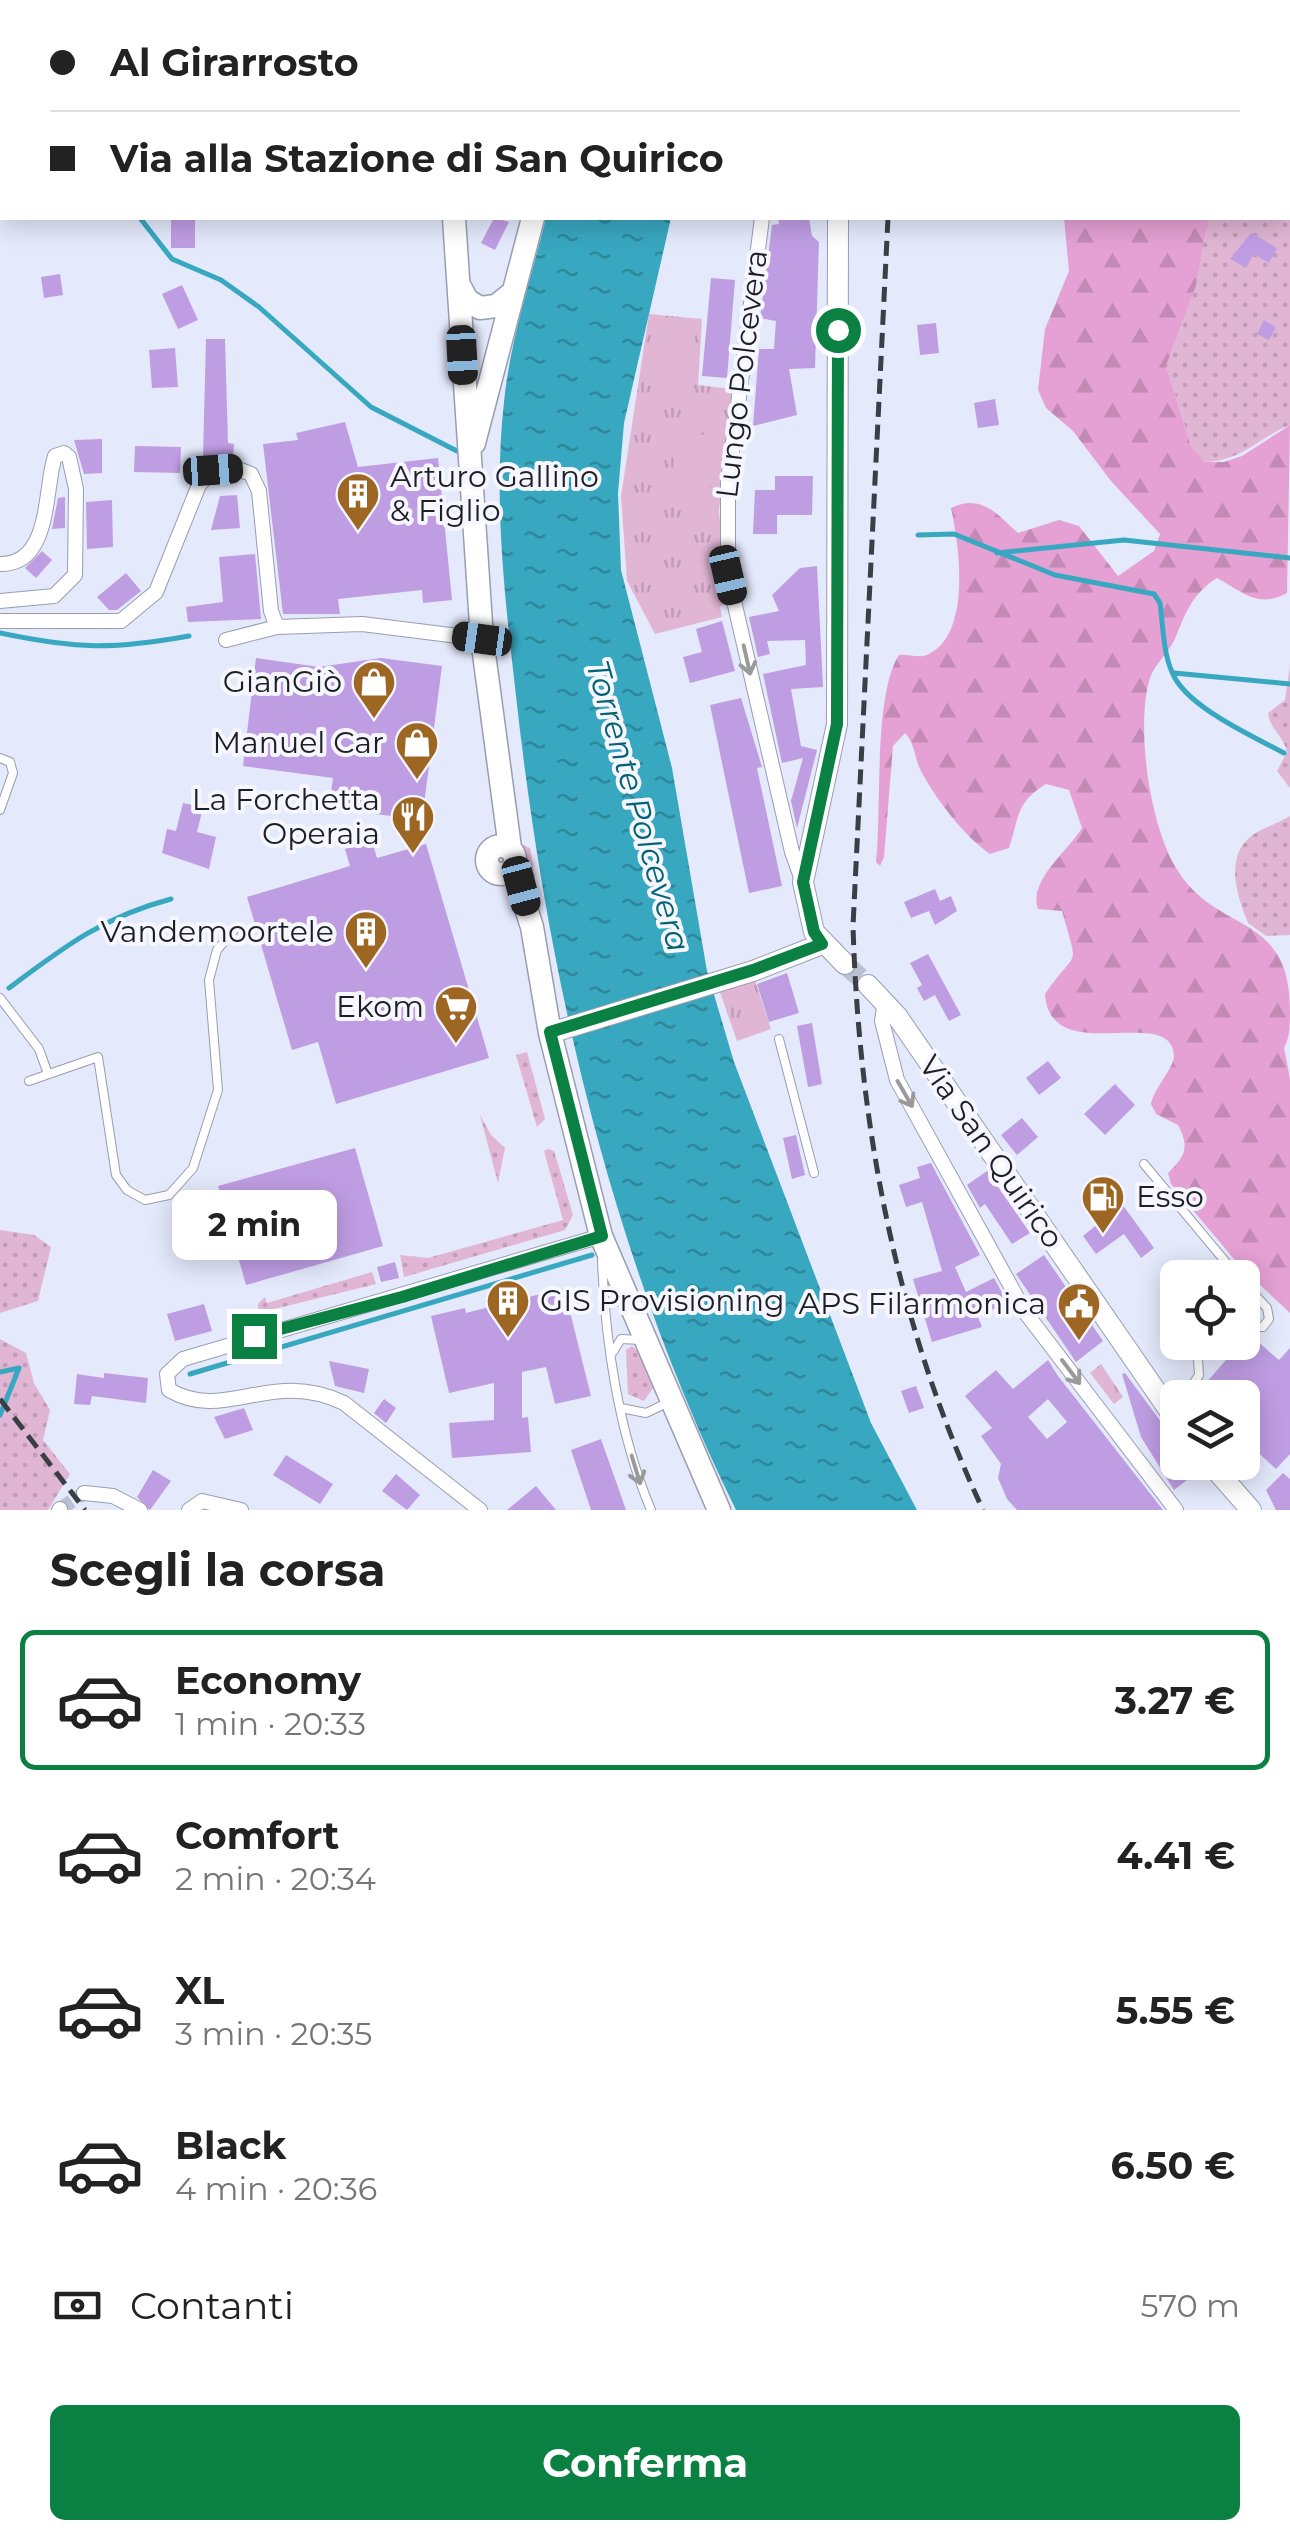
<!DOCTYPE html>
<html lang="it">
<meta charset="utf-8">
<style>
:root{--surface:#fff;--page:#f2f2f2;--text:#222;--muted:#767676;--line:#e0e0e0;--accent:#0b8043}
body{margin:0;font-family:Montserrat,sans-serif;background:var(--page);color:var(--text);height:100vh;display:flex;flex-direction:column;font-size:38px;white-space:nowrap}
*{box-sizing:border-box;margin:0}
p{font-size:32px;color:var(--muted)}
.icon{flex:none;width:55px;height:55px;fill:none;stroke:currentColor;stroke-width:2;stroke-linecap:round;stroke-linejoin:round}
.map{position:relative;height:1510px;overflow:hidden}
.panel{display:flex;flex-direction:column;background:var(--surface);flex:1}
.panel>*{flex:none}
.banner{position:absolute;left:0px;top:0px;width:1290px;height:220px;box-shadow:0 5px 25px #0003;display:grid;align-content:center;height:220px;padding:0 50px;background:var(--surface)}
.buttons{position:absolute;left:1160px;top:1260px;display:grid;gap:20px}
.buttons a{display:grid;place-items:center;width:100px;height:100px;border-radius:15px;background:var(--surface);box-shadow:0 5px 25px #0003;font-size:50px}
.end{position:absolute;width:45px;height:45px;margin:-22px;border:12px solid #0b8043;background:#fff;box-shadow:0 0 0 5px #fff}
.from{border-radius:50%}
.bubble{position:absolute;height:70px;border-radius:15px;background:var(--surface);box-shadow:0 5px 25px #0003;font-size:32px;font-weight:700;line-height:70px;text-align:center}
.car{position:absolute;width:30px;height:60px;margin:-30px -15px;border-radius:12px;box-shadow:0 0 8px 2px #0007;background:linear-gradient(#222 24%,#8ab4d8 0 40%,#222 0 76%,#8ab4d8 0 86%,#222 0)}
.banner b{display:flex;align-items:center;gap:35px;height:95px;font-size:38px}
.banner b+b{border-top:2px solid var(--line)}
.banner i{width:25px;height:25px;background:var(--text)}
ul{padding:0;list-style:none}
li{display:flex;align-items:center;gap:30px;height:140px;margin:0 20px 15px;padding:0 30px;border:5px solid transparent;border-radius:15px}
li div{flex:1}
li b{display:block;font-size:38px}
li em{font-style:normal;font-weight:700}
li.current{border-color:var(--accent)}
li>.icon{width:90px;height:90px;stroke-width:1.5}
h2{padding:0 50px;font-size:45px;line-height:120px}
.pay{display:flex;align-items:center;gap:25px;height:110px;padding:0 50px;font-size:38px}
.pay p{margin-inline-start:auto}
.primary-button{display:flex;gap:20px;margin-top:auto;padding:20px 50px}
.primary-button a{flex:1;height:115px;border-radius:15px;background:var(--accent);color:#fff;font-size:40px;font-weight:700;line-height:115px;text-align:center}
.map>svg:first-child{display:block}
.grass{fill:url(#grass-dots)}
.forest{fill:url(#forest-firs)}
.park{fill:url(#park-tufts)}
.pitch{fill:#e0b6d4}
.water{fill:url(#water-ripples)}
.lines{fill:none;stroke-linecap:round;stroke-linejoin:round}
.stream{stroke:#38a7c0;stroke-width:5}
.building{fill:#bf9de3;fill-rule:evenodd}
.minor-tunnel{stroke:#bcc1d1;stroke-width:14;stroke-dasharray:14 7;stroke-linecap:butt}
.secondary-tunnel{stroke:#bcc1d1;stroke-width:20;stroke-dasharray:20 10;stroke-linecap:butt}
.service-casing{stroke:#999daf;stroke-width:10}
.minor-casing{stroke:#999daf;stroke-width:16}
.secondary-casing{stroke:#999daf;stroke-width:22}
.primary-casing{stroke:#999daf;stroke-width:25}
.service{stroke:#fff;stroke-width:8}
.minor{stroke:#fff;stroke-width:14}
.secondary{stroke:#fff;stroke-width:20}
.primary{stroke:#fff;stroke-width:22}
.rail{stroke:#3c3e46;stroke-width:5;stroke-dasharray:15 8;stroke-linecap:butt}
.oneway{stroke:#9a9a9d}
.route{stroke:#0b8043;stroke-width:12}
.labels{text-anchor:middle;stroke-width:8;stroke-linejoin:round;paint-order:stroke}
.street-label{font-size:30px;fill:#1e1f26;stroke:#f5f6fe}
.poi-label{font-size:30px;fill:#1e1f26;stroke:#f5f6fe;text-anchor:end}
.water-label{font-size:32px;font-style:italic;fill:#036274;stroke:#f5f6fe}
</style>
<div class="map">
<svg width="1290" height="1510" viewBox="0 0 1290 1510">
<defs>
<pattern id="grass-dots" width="8" height="8" patternUnits="userSpaceOnUse" patternTransform="scale(2.5)"><rect width="8" height="8" fill="#e0b6d4"/><path d="M2 2h.1M6 6h.1" fill="none" stroke="#c09cb6" stroke-width="1.8" stroke-linecap="round"/></pattern>
<pattern id="forest-firs" width="22" height="20" patternUnits="userSpaceOnUse" patternTransform="scale(2.5)"><rect width="22" height="20" fill="#e5a1d4"/><path d="M5 1l3.5 6h-7zM16 11l3.5 6h-7z" fill="#c48ab6"/></pattern>
<pattern id="park-tufts" width="24" height="20" patternUnits="userSpaceOnUse" patternTransform="scale(2.5)"><rect width="24" height="20" fill="#e0b6d4"/><path d="M3 7l-1-3M5 7V3M7 7l1-3M15 17l-1-3M17 17v-4M19 17l1-3" fill="none" stroke="#c09cb6"/></pattern>
<pattern id="water-ripples" width="26" height="14" patternUnits="userSpaceOnUse" patternTransform="scale(2.5)"><rect width="26" height="14" fill="#38a7c0"/><path d="M2 4q2-2 4 0t4 0M15 11q2-2 4 0t4 0" fill="none" stroke="#2f879c"/></pattern>
</defs>
<rect width="100%" height="100%" fill="#e4e9fc"/>
<!-- grass -->
<path class="grass" d="M1290,177V425C1258,438 1241,462 1203,462L1191,446L1166,366L1196,286L1205,223L1208,218H1288Z
M1290,666V788L1277,771L1287,752C1284,736 1270,730 1268,713L1285,700Z
M1290,816V935L1266,936L1248,923C1237,896 1223,855 1254,834C1265,827 1279,823 1290,816Z
M517,843L530,848L539,903L522,874Z
M527,1052L545,1119L537,1127L516,1055Z
M480,1115L491,1135L505,1148L498,1183Z
M548,1149L554,1151L573,1215L565,1230L404,1277L400,1255L428,1258L563,1220L544,1151Z
M0,1230L34,1235L51,1247L38,1301L0,1313Z
M372,1272L376,1284L258,1313V1304L265,1297L267,1303Z
M0,1339L26,1353L34,1383L50,1410L43,1440L70,1474L48,1510H0Z
M632,1346L640,1353L653,1388L644,1401L628,1394L626,1350Z"/>
<!-- forest -->
<path class="forest" d="M924,0H1290V177L1288,2Z
M1064,218H1208L1196,286L1166,366L1191,446L1204,462H1224L1242,456L1290,425L1287,593C1258,609 1243,592 1217,578C1192,594 1186,612 1175,639C1169,652 1155,664 1150,678C1135,726 1150,829 1178,871C1218,935 1290,911 1290,1011C1290,1025 1290,1037 1284,1048L1290,1079V1313L1239,1265L1171,1184L1168,1173C1185,1157 1190,1147 1178,1125L1156,1114L1151,1104C1154,1088 1174,1068 1174,1056C1172,1002 1050,1070 1045,994C1078,946 1079,973 1062,911L1038,909C1028,881 1067,852 1082,828L1069,790L1046,784C1016,802 1019,818 1009,848L990,854C965,837 934,797 920,769C914,756 915,744 905,733L893,746L884,857L880,866L876,862C882,810 873,695 899,655C910,654 920,659 929,654C972,632 959,545 951,508C981,493 997,514 1018,533L1059,520L1079,526L1118,576L1154,551L1160,534L1111,481L1073,431L1046,408L1038,390L1045,329L1069,271Z"/>
<!-- park -->
<path class="park" d="M649,314L702,319L698,385L732,389L719,510L726,604L720,606L722,617L655,634L627,581L621,496Z
M755,980L771,1029L737,1041L720,992Z
M1101,1364L1123,1397L1114,1404L1090,1373Z"/>
<!-- pitch -->
<path class="pitch" d="M653,323L696,325L692,389L649,386Z
M674,434L711,435L710,501L673,500Z"/>
<!-- water -->
<path class="water" d="M546,218H671L624,423L618,493L621,570L672,768L707,971L734,1062L871,1423L917,1510H736C611,1256 547,976 516,696C505,599 493,500 504,402C510,341 531,278 546,218Z"/>
<g class="lines">
<!-- stream -->
<path class="stream" d="M0,94L2,95
M140,218L172,259L221,280L259,307L371,407L457,451
M918,535L954,534L1055,575L1154,594L1160,603C1163,625 1163,652 1172,672C1185,706 1252,736 1284,753
M997,553L1124,540L1290,558
M0,633C77,649 111,650 189,636
M1174,673L1290,684
M9,988C65,946 103,917 171,899
M0,1372L19,1368
M190,1374L592,1255
M0,1415L19,1368"/>
</g>
<!-- building -->
<path class="building" d="M171,218H195V248H171Z
M494,218L509,222L495,250L481,243Z
M778,218H809L812,236L819,242L815,368L789,369L797,415L753,426L759,349H774L776,321L760,318L772,225L779,224Z
M1251,233L1277,248L1269,263L1254,254L1246,268L1230,259Z
M60,274L63,295L44,298L41,277Z
M711,278L735,280L727,378L702,376Z
M182,285L198,320L178,329L162,294Z
M1264,320L1276,327L1269,340L1257,334Z
M936,323L939,353L920,355L917,325Z
M206,339H225L228,443L234,444L233,458L203,456Z
M175,348L178,387L152,388L149,350Z
M995,399L999,425L978,428L974,403Z
M345,422L358,467L438,458L452,600L423,603L422,590L338,599L340,614H283L263,444L298,440L296,433Z
M102,439V473L84,474L74,440Z
M135,446L181,447L180,473L134,472Z
M775,476H813L812,515H777V534H753L755,490H775Z
M237,495L240,528L211,530L220,496Z
M65,497V528L52,529L58,498Z
M112,500L113,547L87,549L86,502Z
M42,551L52,560L36,578L25,568Z
M255,554L261,619L188,622L186,607L223,602L219,557Z
M817,566L823,687L791,689L801,746L817,750L797,828L791,801L803,758L782,763L763,674L806,665L805,640L767,641L770,654L758,657L749,617L779,611L772,595L800,568Z
M126,573L141,591L117,610H109L97,597Z
M722,621L735,671L690,683L683,657L702,652L696,629Z
M256,658L319,667L381,658L442,666L422,820L329,808L333,778L243,766Z
M741,698L762,767L757,768L782,886L749,893L710,705Z
M183,803L203,807L197,832L216,837L209,869L162,853L167,829L176,831Z
M372,841L377,858L426,844L489,1058L336,1104L318,1042L292,1050L247,897L350,866L345,849Z
M935,889L940,901L951,896L957,911L935,925L929,911L911,918L904,902Z
M928,954L961,1015L949,1021L935,995L924,1001L917,988L922,985L910,963Z
M787,973L799,1013L769,1022L757,984Z
M812,1023L822,1084L808,1087L797,1026Z
M1048,1061L1061,1078L1039,1095L1026,1078Z
M1115,1084L1135,1105L1105,1135L1084,1114Z
M1022,1118L1038,1137L1017,1155L1001,1135Z
M796,1135L805,1175L792,1179L783,1138Z
M355,1148L383,1246L246,1285L218,1186Z
M931,1163L980,1255L955,1267L966,1292L994,1278L1007,1302L978,1317L982,1327L932,1342L913,1279L942,1271L922,1202L906,1207L899,1185L920,1178L917,1167Z
M987,1171L1030,1233L1012,1244L985,1204L980,1208L967,1185Z
M1122,1204L1154,1248L1141,1258L1124,1234L1096,1254L1083,1236Z
M1044,1255L1103,1341L1076,1362L1016,1274Z
M395,1262L399,1278L381,1282L377,1267Z
M564,1288L591,1396L555,1404L546,1367L522,1372V1418L528,1417L531,1452L452,1458L449,1423L494,1420V1383L449,1393L431,1316L465,1308L466,1313Z
M204,1304L212,1331L175,1341L167,1314Z
M1257,1341L1279,1360L1290,1348V1454L1276,1469L1242,1438V1398H1193L1238,1346L1244,1343L1251,1349Z
M1048,1360L1058,1376L1163,1510H1017L1007,1499L998,1478L1001,1464L981,1436L992,1428L965,1396L996,1370L1013,1389ZM1048,1399L1067,1422L1047,1439L1028,1417Z
M329,1361L369,1369L364,1393L335,1386Z
M104,1373L148,1378L146,1403L92,1396L90,1405L74,1404L77,1374L104,1378Z
M1125,1373L1178,1445V1462H1188L1196,1473L1174,1490L1141,1437L1122,1374Z
M916,1386L924,1408L909,1413L901,1391Z
M384,1399L396,1408L386,1423L374,1413Z
M244,1408L253,1430L225,1439L214,1417Z
M601,1439L626,1510H591L571,1450Z
M286,1455L333,1484L320,1504L273,1475Z
M153,1470L171,1481L150,1510L137,1497Z
M1283,1473L1290,1479V1510H1276L1266,1490Z
M396,1474L420,1495L407,1510L382,1491Z
M536,1486L556,1510H507Z"/>
<g class="lines">
<!-- minor-tunnel -->
<path class="minor-tunnel" d="M60,1509L84,1493"/>
<!-- secondary-tunnel -->
<path class="secondary-tunnel" d="M845,964L868,985"/>
<!-- service casing -->
<g class="service-casing">
<path id="service" d="M306,0V2
M0,758L10,762L13,773L0,810
M0,998L39,1049L48,1074
M779,1039L814,1173
M29,1081L98,1057L116,1175L127,1190L145,1200L169,1195L193,1168L218,1090L209,980L217,950L234,930
M1144,1164L1239,1278
M602,1260C605,1342 619,1434 651,1510
M1242,1281L1267,1308L1269,1319L1263,1327H1242
M613,1352L621,1339L641,1340
M1184,1398L1199,1375L1197,1342
M621,1408L646,1413L669,1402"/>
</g>
<!-- minor casing -->
<g class="minor-casing">
<path id="minor" d="M801,0V2
M821,0L825,2
M762,218L728,482V575L792,852L802,880
M0,564C52,565 44,488 55,456L64,453L69,457L76,489L75,575L54,596L0,601
M0,621H121L156,592L199,485L213,470L238,469L251,474L259,491L271,611L277,627L362,624L482,639
M226,640L277,627
M885,1001L882,1021L897,1080L1025,1312L1176,1510
M84,1493L113,1496L140,1510
M59,1510L60,1509
M189,1510L202,1501L241,1510
M480,1510L344,1403C270,1368 226,1423 169,1390L167,1374L183,1359L601,1236"/>
</g>
<!-- secondary casing -->
<g class="secondary-casing">
<path id="secondary" d="M841,2V0
M838,218L837,724L803,882L814,932L845,964
M868,985L897,1016L1178,1423
M550,1033L753,971L822,944
M1209,1462L1251,1510"/>
</g>
<!-- primary casing -->
<g class="primary-casing">
<path id="primary" d="M444,0V2
M583,2V0
M454,218L482,639L510,848
M459,285L467,300L480,308L496,306L511,294
M474,443L533,218
M487 860a14 14 0 1 1 28 0a14 14 0 1 1-28 0Z
M513,867L532,927L550,1033L601,1236L719,1510"/>
</g>
<!-- service -->
<use href="#service" class="service"/>
<!-- minor -->
<use href="#minor" class="minor"/>
<!-- secondary -->
<use href="#secondary" class="secondary"/>
<!-- primary -->
<use href="#primary" class="primary"/>
<!-- rail -->
<path class="rail" d="M911,2V0
M888,218L853,926C859,1129 897,1326 983,1510
M0,1399L85,1510"/>
</g>
<!-- one-way arrows -->
<defs><path id="oneway-shaft" d="M-6 0H5M1.5-3L5.5 0L1.5 3" fill="none" stroke-width="1.6" stroke-linecap="round" stroke-linejoin="round" transform="scale(2.5)"/></defs>
<g class="oneway">
<use href="#oneway-shaft" transform="translate(747 660) rotate(77)"/>
<use href="#oneway-shaft" transform="translate(905 1094) rotate(60)"/>
<use href="#oneway-shaft" transform="translate(1071 1372) rotate(53)"/>
<use href="#oneway-shaft" transform="translate(636 1470) rotate(73)"/>
</g>
<g class="lines">
<!-- route -->
<path class="route" d="M254,1336L402,1297L602,1236L550,1032L753,970L822,944L814,932L803,882L837,724L838,330"/>
</g>
<!-- icons -->
<defs>
<g id="building-pin" transform="scale(2.25)"><path d="M0 17L-7.5 6A9.5 9.5 0 1 1 7.5 6Z" fill="#9e6623" stroke="#f5f6fe"/><path d="M-4-6H4V6H1V3H-1V6H-4ZM-2.5-4.3h1.7v1.8h-1.7ZM.8-4.3h1.7v1.8H.8ZM-2.5-1h1.7V.8h-1.7ZM.8-1h1.7V.8H.8Z" fill="#fff"/></g>
<g id="shop-pin" transform="scale(2.25)"><path d="M0 17L-7.5 6A9.5 9.5 0 1 1 7.5 6Z" fill="#9e6623" stroke="#f5f6fe"/><path d="M-5-2.5h2.3a2.7 3.5 0 0 1 5.4 0H5L5.5 6h-11ZM-1.5-2.5h3a1.5 2.3 0 0 0-3 0Z" fill="#fff"/></g>
<g id="restaurant-pin" transform="scale(2.25)"><path d="M0 17L-7.5 6A9.5 9.5 0 1 1 7.5 6Z" fill="#9e6623" stroke="#f5f6fe"/><path d="M-5-6h1v4h1v-4h1v4h1v-4h1v5L-1.5 .5V6h-2V.5L-5-1ZM5-6V6H3V1.5H1.5Q1.5-4 5-6Z" fill="#fff"/></g>
<g id="supermarket-pin" transform="scale(2.25)"><path d="M0 17L-7.5 6A9.5 9.5 0 1 1 7.5 6Z" fill="#9e6623" stroke="#f5f6fe"/><path d="M-6-5.5h2.5l.6 2H6L4.5 2H-2.5L-4.4-4H-6ZM-1.5 3.2a1.3 1.3 0 1 0 .1 0ZM3 3.2a1.3 1.3 0 1 0 .1 0Z" fill="#fff"/></g>
<g id="fuel-pin" transform="scale(2.25)"><path d="M0 17L-7.5 6A9.5 9.5 0 1 1 7.5 6Z" fill="#9e6623" stroke="#f5f6fe"/><path d="M-5.5-6h7V0h2V4h1.3V-2.5L3-4.5l.8-.8L6-3V5H2.5V1h-1V6h-7ZM-4.2-4.7v3.2H.2V-4.7Z" fill="#fff"/></g>
<g id="civic-pin" transform="scale(2.25)"><path d="M0 17L-7.5 6A9.5 9.5 0 1 1 7.5 6Z" fill="#9e6623" stroke="#f5f6fe"/><path d="M-.6-6.5H3V-4.5H.6V-3L4-1V1h2V6H-6V1h2V-1L-.6-3ZM-1.2 2.5V6h2.4V2.5Z" fill="#fff"/></g>
</defs>
<g fill-rule="evenodd">
<use href="#building-pin" x="358" y="494"/>
<use href="#shop-pin" x="374" y="682"/>
<use href="#shop-pin" x="417" y="743"/>
<use href="#restaurant-pin" x="413" y="817"/>
<use href="#building-pin" x="366" y="932"/>
<use href="#supermarket-pin" x="456" y="1007"/>
<use href="#fuel-pin" x="1103" y="1197"/>
<use href="#building-pin" x="508" y="1301"/>
<use href="#civic-pin" x="1079" y="1304"/>
</g>
<g class="labels">
<!-- street labels -->
<g class="street-label">
<text transform="translate(742 374) rotate(-83)" y="10">Lungo Polcevera</text>
<text transform="translate(991 1152) rotate(55)" y="10">Via San Quirico</text>
</g>
<!-- poi labels -->
<g class="poi-label">
<text x="390" y="487" text-anchor="start">Arturo Gallino<tspan x="390" dy="34">&amp; Figlio</tspan></text>
<text x="342" y="692">GianGiò</text>
<text x="384" y="753">Manuel Car</text>
<text x="380" y="810">La Forchetta<tspan x="380" dy="34">Operaia</tspan></text>
<text x="334" y="942">Vandemoortele</text>
<text x="424" y="1017">Ekom</text>
<text x="1136" y="1207" text-anchor="start">Esso</text>
<text x="540" y="1311" text-anchor="start">GIS Provisioning</text>
<text x="1046" y="1314">APS Filarmonica</text>
</g>
<!-- water labels -->
<g class="water-label">
<text transform="translate(638 806) rotate(74)" y="11">Torrente Polcevera</text>
</g>
</g>
</svg>
<div class="buttons">
<a><svg class="icon" aria-label="locate" viewBox="0 0 24 24"><circle cx="12" cy="12" r="6"/><path d="M12 2v4M12 18v4M2 12h4M18 12h4"/></svg></a>
<a><svg class="icon" aria-label="layers" viewBox="0 0 24 24"><path d="M12 4l9 5-9 5-9-5zM3 14l9 5 9-5"/></svg></a>
</div>
<i class="end from" style="left:838px;top:330px"></i>
<i class="end" style="left:254px;top:1336px"></i>
<div class="bubble" style="left:172px;top:1190px;width:165px">2 min</div>
<i class="car" style="left:462px;top:355px;rotate:177deg"></i>
<i class="car" style="left:213px;top:470px;rotate:86deg"></i>
<i class="car" style="left:728px;top:575px;rotate:167deg"></i>
<i class="car" style="left:482px;top:639px;rotate:278deg"></i>
<i class="car" style="left:521px;top:886px;rotate:165deg"></i>
<div class="banner">
<b><i class="from"></i>Al Girarrosto</b>
<b><i></i>Via alla Stazione di San Quirico</b>
</div>
</div>
<section class="panel">
<h2>Scegli la corsa</h2>
<ul>
<li class="current"><svg class="icon" aria-label="car" viewBox="0 0 24 24"><path d="M5 17H2v-5l4-1 3-4h7l3 4 3 1v5h-3M9 17h6M6 11h13"/><circle cx="7" cy="17" r="2"/><circle cx="17" cy="17" r="2"/></svg><div><b>Economy</b><p>1 min · 20:33</p></div><em>3.27 €</em></li>
<li><svg class="icon" aria-label="car" viewBox="0 0 24 24"><path d="M5 17H2v-5l4-1 3-4h7l3 4 3 1v5h-3M9 17h6M6 11h13"/><circle cx="7" cy="17" r="2"/><circle cx="17" cy="17" r="2"/></svg><div><b>Comfort</b><p>2 min · 20:34</p></div><em>4.41 €</em></li>
<li><svg class="icon" aria-label="car" viewBox="0 0 24 24"><path d="M5 17H2v-5l4-1 3-4h7l3 4 3 1v5h-3M9 17h6M6 11h13"/><circle cx="7" cy="17" r="2"/><circle cx="17" cy="17" r="2"/></svg><div><b>XL</b><p>3 min · 20:35</p></div><em>5.55 €</em></li>
<li><svg class="icon" aria-label="car" viewBox="0 0 24 24"><path d="M5 17H2v-5l4-1 3-4h7l3 4 3 1v5h-3M9 17h6M6 11h13"/><circle cx="7" cy="17" r="2"/><circle cx="17" cy="17" r="2"/></svg><div><b>Black</b><p>4 min · 20:36</p></div><em>6.50 €</em></li>
</ul>
<div class="pay"><svg class="icon" aria-label="cash" viewBox="0 0 24 24"><path d="M3 7h18v10H3z"/><circle cx="12" cy="12" r="2"/></svg>Contanti<p>570 m</p></div>
<div class="primary-button"><a>Conferma</a></div>
</section>
